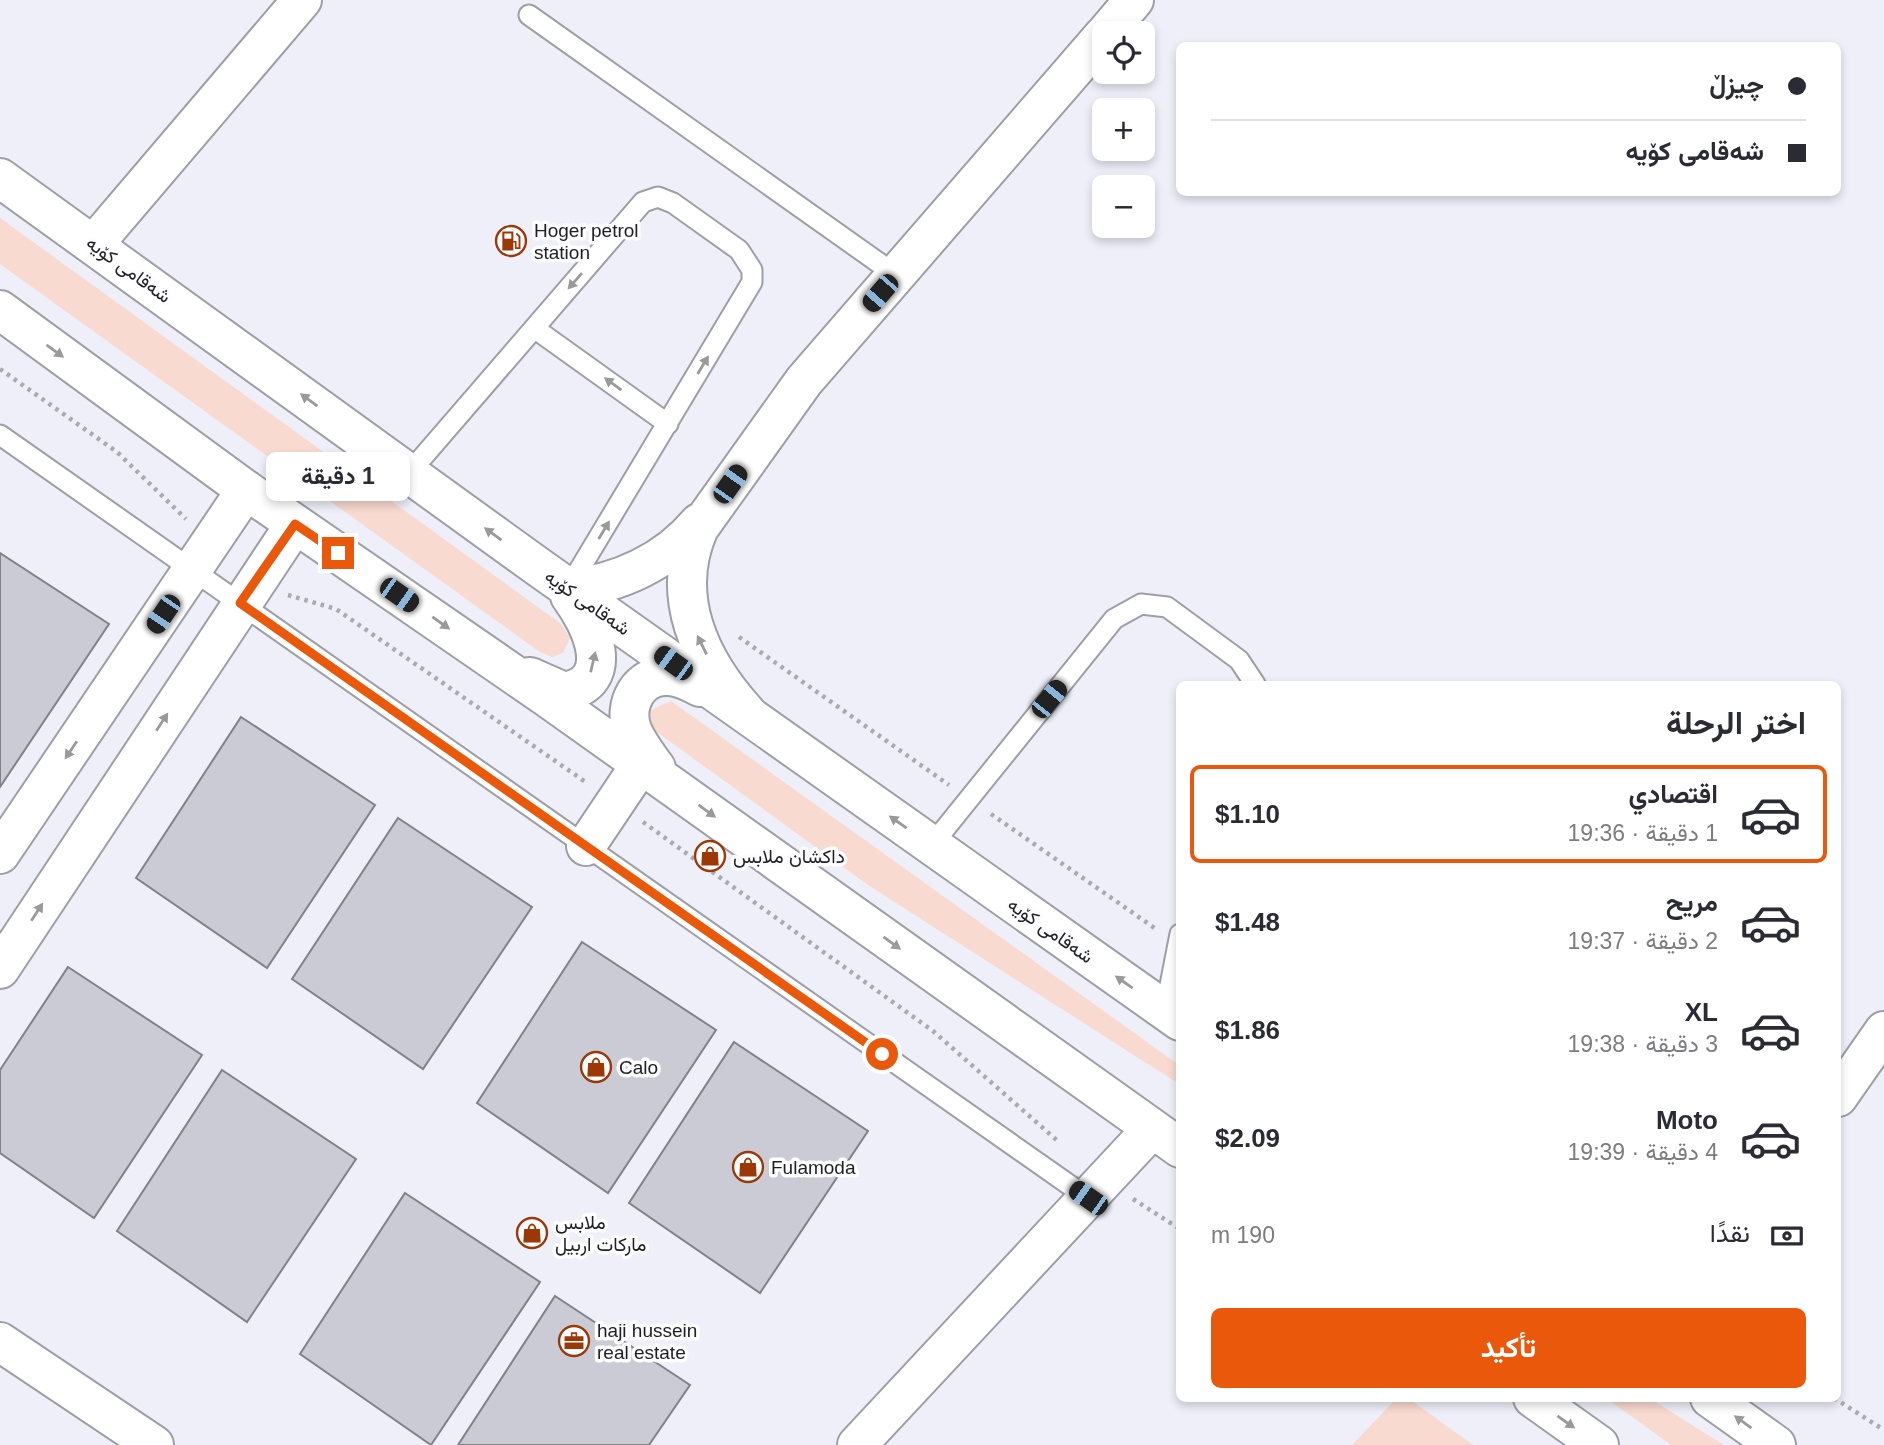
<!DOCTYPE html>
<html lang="ar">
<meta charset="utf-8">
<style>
:root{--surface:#fff;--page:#f2f2f3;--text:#2b2b33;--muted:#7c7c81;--line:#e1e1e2;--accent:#ea580c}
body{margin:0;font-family:Arial,Vazirmatn,sans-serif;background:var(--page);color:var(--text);direction:rtl;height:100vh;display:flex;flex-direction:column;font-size:26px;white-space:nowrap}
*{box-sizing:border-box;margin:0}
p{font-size:23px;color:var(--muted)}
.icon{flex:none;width:38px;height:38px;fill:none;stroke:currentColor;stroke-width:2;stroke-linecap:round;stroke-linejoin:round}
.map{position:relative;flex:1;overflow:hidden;direction:ltr}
.sheet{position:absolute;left:1176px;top:681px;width:665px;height:721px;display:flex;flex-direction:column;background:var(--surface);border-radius:10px;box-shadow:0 4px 10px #0003;direction:rtl}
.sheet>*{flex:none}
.top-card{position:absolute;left:1176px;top:42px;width:665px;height:154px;border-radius:10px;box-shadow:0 4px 10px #0003;direction:rtl;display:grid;align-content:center;height:154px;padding:0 35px;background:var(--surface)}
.fabs{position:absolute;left:1092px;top:21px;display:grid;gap:14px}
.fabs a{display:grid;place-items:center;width:63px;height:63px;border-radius:10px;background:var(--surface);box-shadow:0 4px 10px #0003;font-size:35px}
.end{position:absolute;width:32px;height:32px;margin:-16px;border:9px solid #ea580c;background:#fff;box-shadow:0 0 0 4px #fff}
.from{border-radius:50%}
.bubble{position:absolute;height:49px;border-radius:10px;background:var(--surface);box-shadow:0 4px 10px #0003;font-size:23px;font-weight:700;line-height:49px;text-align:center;direction:rtl}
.car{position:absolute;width:21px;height:42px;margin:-21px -10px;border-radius:9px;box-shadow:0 0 5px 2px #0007;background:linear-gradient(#222 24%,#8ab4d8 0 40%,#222 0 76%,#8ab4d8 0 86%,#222 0)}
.top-card b{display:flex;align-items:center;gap:24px;height:66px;font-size:26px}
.top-card b+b{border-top:2px solid var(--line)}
.top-card i{width:18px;height:18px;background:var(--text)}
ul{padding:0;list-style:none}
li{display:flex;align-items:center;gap:21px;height:98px;margin:0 14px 10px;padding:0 21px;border:4px solid transparent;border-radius:10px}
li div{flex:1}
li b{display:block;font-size:26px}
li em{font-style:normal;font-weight:700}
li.active{border-color:var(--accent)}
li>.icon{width:63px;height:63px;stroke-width:1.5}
h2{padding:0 35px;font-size:32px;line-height:84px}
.pay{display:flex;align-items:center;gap:18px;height:77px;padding:0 35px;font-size:26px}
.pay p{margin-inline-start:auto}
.button{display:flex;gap:14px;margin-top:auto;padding:14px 35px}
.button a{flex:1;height:80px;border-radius:10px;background:var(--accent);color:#fff;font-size:28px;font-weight:700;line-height:80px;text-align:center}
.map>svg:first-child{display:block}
.green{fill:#f8dad0}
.building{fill:#cacbd4;stroke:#808189;stroke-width:2}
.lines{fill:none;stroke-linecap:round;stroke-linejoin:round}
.lane-casing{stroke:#9d9ea6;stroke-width:23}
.street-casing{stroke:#9d9ea6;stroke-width:42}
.secondary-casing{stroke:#9d9ea6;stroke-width:42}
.highway-casing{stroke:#9d9ea6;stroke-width:42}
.path{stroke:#a9aab1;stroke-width:4.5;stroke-dasharray:3.5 5;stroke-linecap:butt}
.lane{stroke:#fff;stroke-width:19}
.street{stroke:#fff;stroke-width:38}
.secondary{stroke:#fff;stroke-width:38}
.highway{stroke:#fff;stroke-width:38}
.oneway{fill:#9a9a9c}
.route{stroke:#ea580c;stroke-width:9}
.labels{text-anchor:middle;stroke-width:7;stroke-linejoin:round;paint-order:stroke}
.poi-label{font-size:19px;fill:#1e1f22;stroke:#fdfdff;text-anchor:start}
.street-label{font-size:19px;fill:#1e1f22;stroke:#fdfdff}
</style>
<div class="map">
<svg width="1884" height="1445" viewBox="0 0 1884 1445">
<rect width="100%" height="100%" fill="#eeeff8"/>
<!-- green -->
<path class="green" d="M0,218L560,623L570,638L563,653L552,657L540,652L0,264Z
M671,701L1179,1065V1084L868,885L650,727L651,710Z
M1397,1398H1408L1473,1445H1352Z
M1606,1398H1649L1724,1445H1671Z"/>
<!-- building -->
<path class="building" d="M0,553L109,624L0,787Z
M241,717L375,805L267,968L136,878Z
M398,818L532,907L423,1069L292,979Z
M582,942L716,1030L608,1193L477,1103Z
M68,967L202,1055L94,1218L0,1153V1070Z
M734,1042L868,1131L760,1293L629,1203Z
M222,1070L356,1159L247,1322L117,1231Z
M405,1193L540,1282L431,1445L300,1354Z
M555,1296L690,1385L649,1445H458Z"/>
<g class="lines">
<!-- lane casing -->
<g class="lane-casing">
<path id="lane" d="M529,15L896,275
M534,328L668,424
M0,435L1088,1198
M409,473L643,202L658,197L673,203L739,250L752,270V282L569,587
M931,846L1114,619L1141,604L1167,607L1239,660L1255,684
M1165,1011L1180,934"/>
</g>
<!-- street casing -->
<g class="street-casing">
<path id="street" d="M94,244L302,0
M0,854L246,490
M0,969L295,524"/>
</g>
<!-- secondary casing -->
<g class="secondary-casing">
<path id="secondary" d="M1106,33L1134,0
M568,588C618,585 667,561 699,523
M746,712C699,660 669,595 699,528L804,381L1104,35
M1838,1097L1884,1031
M0,1342L154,1445
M857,1445L1152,1129"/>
</g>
<!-- highway casing -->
<g class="highway-casing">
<path id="highway" d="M0,178L537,566L1180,1021
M0,310L246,490L548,698L1180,1148
M530,677L564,692C619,682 591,624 570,596
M656,768C647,756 638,744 632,730C623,704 639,674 668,676C680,676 690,682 700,687
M586,846L641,764
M1533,1398L1599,1445
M1710,1398L1776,1445"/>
</g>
<!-- path -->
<path class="path" d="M0,369L117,452L186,519
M288,595L336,609L587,783
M739,637L949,785
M991,814L1156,929
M643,822L933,1031L1060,1143
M1133,1199L1180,1229
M1834,1398L1884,1430"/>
<!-- lane -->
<use href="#lane" class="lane"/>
<!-- street -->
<use href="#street" class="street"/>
<!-- secondary -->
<use href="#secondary" class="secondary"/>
<!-- highway -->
<use href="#highway" class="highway"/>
</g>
<!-- one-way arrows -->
<defs><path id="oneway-solid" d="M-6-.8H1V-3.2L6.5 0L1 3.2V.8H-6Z" transform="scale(1.75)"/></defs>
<g class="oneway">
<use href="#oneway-solid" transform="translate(575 281) rotate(131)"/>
<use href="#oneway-solid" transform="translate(55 351) rotate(36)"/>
<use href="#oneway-solid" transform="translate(703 365) rotate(-59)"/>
<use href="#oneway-solid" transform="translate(613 384) rotate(-144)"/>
<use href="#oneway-solid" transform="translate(309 400) rotate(-144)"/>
<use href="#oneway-solid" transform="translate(604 530) rotate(-59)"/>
<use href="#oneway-solid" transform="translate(493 534) rotate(-144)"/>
<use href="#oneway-solid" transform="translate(441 623) rotate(35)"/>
<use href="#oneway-solid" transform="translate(702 645) rotate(-116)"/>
<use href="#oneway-solid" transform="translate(593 662) rotate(-77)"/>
<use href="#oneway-solid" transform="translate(162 722) rotate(-57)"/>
<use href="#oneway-solid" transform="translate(71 750) rotate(124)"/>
<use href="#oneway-solid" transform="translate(707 811) rotate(36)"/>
<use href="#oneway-solid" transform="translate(898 822) rotate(-145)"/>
<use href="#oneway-solid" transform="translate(37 912) rotate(-57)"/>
<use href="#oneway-solid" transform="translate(892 943) rotate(36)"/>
<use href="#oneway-solid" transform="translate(1124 982) rotate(-145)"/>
<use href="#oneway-solid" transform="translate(1566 1422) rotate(35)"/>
<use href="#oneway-solid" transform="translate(1743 1422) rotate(-144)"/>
</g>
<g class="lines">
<!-- route -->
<path class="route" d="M338,553L295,524L240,603L882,1054"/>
</g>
<!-- icons -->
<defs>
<g id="fuel-ring" transform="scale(1.575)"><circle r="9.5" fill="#fdfdff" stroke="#9c3805" stroke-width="1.5"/><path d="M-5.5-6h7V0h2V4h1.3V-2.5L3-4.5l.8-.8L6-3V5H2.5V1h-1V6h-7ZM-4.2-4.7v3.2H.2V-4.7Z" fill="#9c3805"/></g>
<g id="shop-ring" transform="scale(1.575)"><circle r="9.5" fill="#fdfdff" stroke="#9c3805" stroke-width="1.5"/><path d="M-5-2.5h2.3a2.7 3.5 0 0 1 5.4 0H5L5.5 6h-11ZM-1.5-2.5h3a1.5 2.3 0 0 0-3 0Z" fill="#9c3805"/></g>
<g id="office-ring" transform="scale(1.575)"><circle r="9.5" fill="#fdfdff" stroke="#9c3805" stroke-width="1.5"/><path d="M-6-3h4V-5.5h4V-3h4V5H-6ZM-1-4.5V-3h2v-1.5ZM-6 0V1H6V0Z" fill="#9c3805"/></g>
</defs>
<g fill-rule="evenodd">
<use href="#fuel-ring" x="511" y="241"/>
<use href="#shop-ring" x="710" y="856"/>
<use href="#shop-ring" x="596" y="1067"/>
<use href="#shop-ring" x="748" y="1167"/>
<use href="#shop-ring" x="532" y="1233"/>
<use href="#office-ring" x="574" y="1341"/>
</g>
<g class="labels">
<!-- poi labels -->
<g class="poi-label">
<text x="534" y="237">Hoger petrol<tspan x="534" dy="22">station</tspan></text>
<text x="733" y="863">داكشان ملابس</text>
<text x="619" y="1074">Calo</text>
<text x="771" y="1174">Fulamoda</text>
<text x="555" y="1229">ملابس<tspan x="555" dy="22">ماركات اربيل</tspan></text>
<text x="597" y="1337">haji hussein<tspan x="597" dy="22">real estate</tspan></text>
</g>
<!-- street labels -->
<g class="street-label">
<text transform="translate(129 269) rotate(36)" y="7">شەقامی کۆیە</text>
<text transform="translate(588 602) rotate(35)" y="7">شەقامی کۆیە</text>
<text transform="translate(1051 930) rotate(35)" y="7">شەقامی کۆیە</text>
</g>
</g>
</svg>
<div class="fabs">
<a><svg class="icon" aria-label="locate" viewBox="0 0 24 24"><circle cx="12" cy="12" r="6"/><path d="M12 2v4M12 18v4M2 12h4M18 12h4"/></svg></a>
<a>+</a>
<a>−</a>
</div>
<i class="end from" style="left:882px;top:1054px"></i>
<i class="end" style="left:338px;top:553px"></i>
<div class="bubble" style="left:266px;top:452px;width:144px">1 دقيقة</div>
<i class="car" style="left:880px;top:293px;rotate:221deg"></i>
<i class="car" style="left:730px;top:484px;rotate:35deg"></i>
<i class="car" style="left:399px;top:595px;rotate:125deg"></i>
<i class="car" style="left:163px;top:614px;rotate:214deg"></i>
<i class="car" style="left:673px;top:663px;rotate:306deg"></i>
<i class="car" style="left:1049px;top:699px;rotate:39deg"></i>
<i class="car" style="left:1088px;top:1198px;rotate:305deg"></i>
<div class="top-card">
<b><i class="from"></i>چیزڵ</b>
<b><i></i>شەقامی کۆیە</b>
</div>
<section class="sheet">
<h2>اختر الرحلة</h2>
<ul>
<li class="active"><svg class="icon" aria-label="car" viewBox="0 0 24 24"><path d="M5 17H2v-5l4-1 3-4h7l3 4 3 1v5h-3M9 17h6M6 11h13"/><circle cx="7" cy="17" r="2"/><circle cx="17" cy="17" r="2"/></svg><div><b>اقتصادي</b><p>1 دقيقة · 19:36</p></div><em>$1.10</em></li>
<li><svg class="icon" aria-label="car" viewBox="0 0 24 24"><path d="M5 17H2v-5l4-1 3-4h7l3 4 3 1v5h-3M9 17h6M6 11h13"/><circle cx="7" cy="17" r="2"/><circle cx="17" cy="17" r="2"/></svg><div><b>مريح</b><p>2 دقيقة · 19:37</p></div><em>$1.48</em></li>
<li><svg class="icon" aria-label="car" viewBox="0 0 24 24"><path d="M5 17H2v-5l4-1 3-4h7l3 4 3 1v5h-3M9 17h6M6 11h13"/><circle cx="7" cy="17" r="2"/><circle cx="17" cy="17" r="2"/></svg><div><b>XL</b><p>3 دقيقة · 19:38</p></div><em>$1.86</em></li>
<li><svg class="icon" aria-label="car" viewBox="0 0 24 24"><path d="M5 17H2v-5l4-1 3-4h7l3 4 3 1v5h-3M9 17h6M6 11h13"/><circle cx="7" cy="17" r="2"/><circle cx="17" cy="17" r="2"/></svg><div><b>Moto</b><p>4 دقيقة · 19:39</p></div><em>$2.09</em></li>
</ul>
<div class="pay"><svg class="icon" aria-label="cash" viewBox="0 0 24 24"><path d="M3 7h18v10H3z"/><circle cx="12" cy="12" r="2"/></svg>نقدًا<p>190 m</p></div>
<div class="button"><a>تأكيد</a></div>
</section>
</div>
